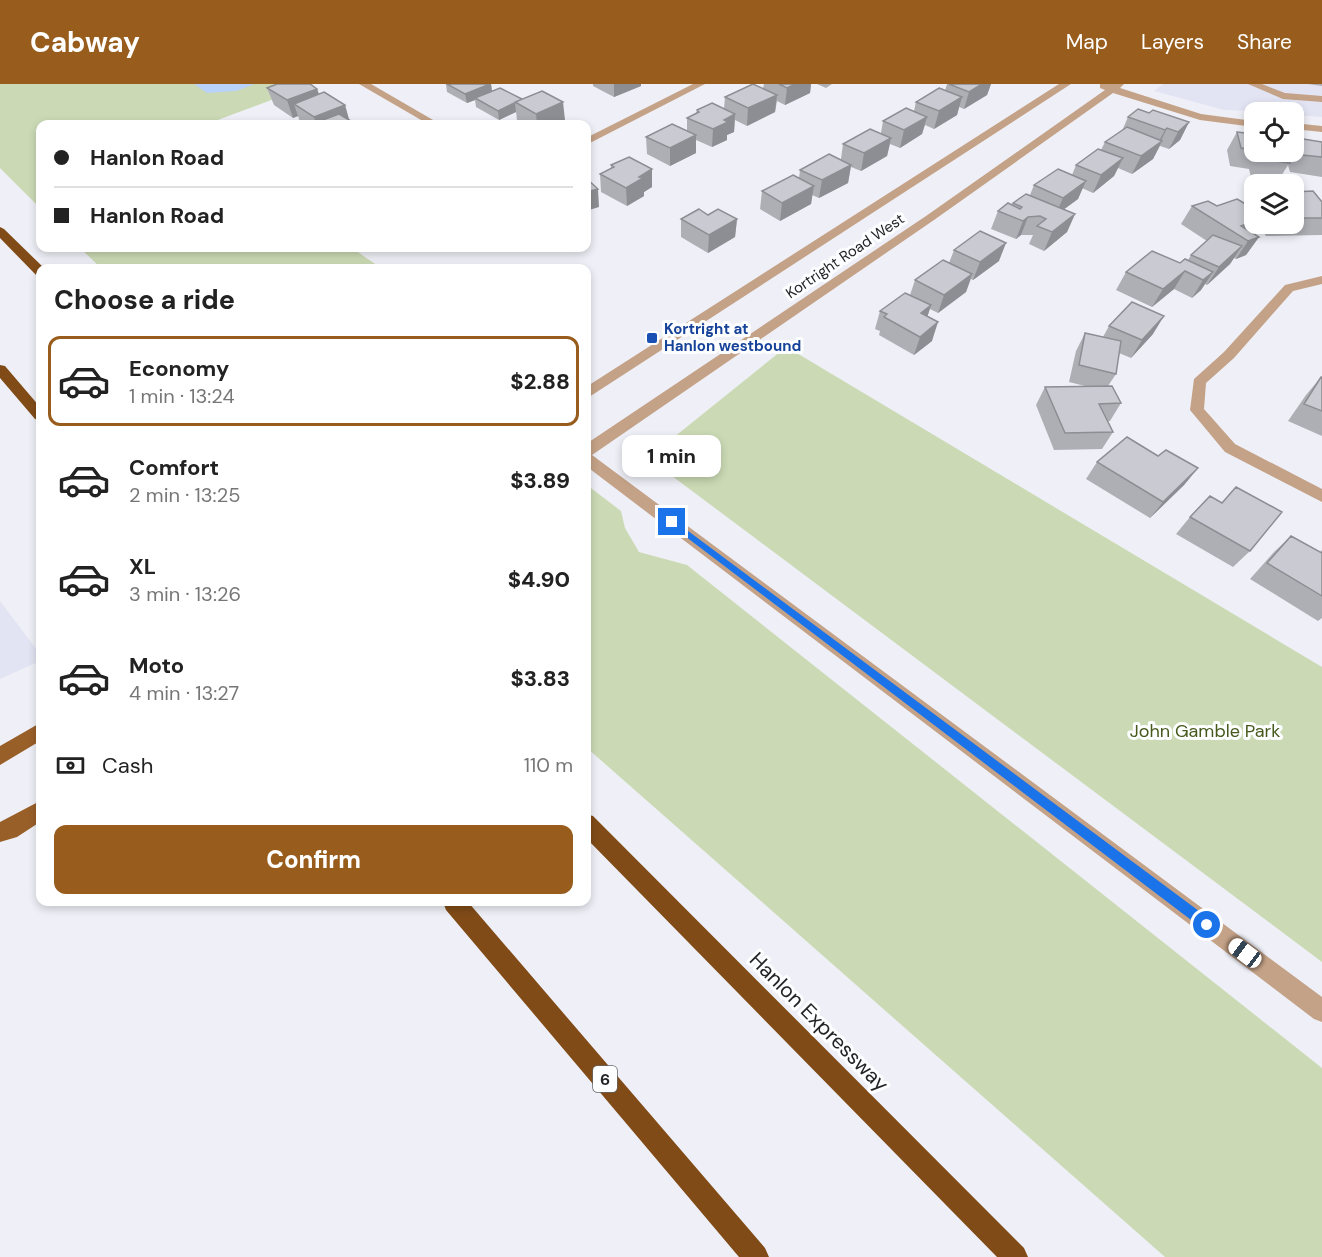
<!DOCTYPE html>
<meta charset="utf-8">
<style>
:root{--surface:#fff;--page:#f6f6f6;--text:#222;--muted:#767676;--line:#e0e0e0;--accent:#985d1c}
body{margin:0;font-family:"DM Sans",sans-serif;background:var(--page);color:var(--text);height:100vh;display:flex;flex-direction:column;font-size:22px;white-space:nowrap}
*{box-sizing:border-box;margin:0}
p{font-size:20px;color:var(--muted)}
.icon{flex:none;width:33px;height:33px;fill:none;stroke:currentColor;stroke-width:2;stroke-linecap:round;stroke-linejoin:round}
.map{position:relative;flex:1;overflow:hidden}
.side{position:absolute;left:36px;top:180px;width:555px;height:642px;display:flex;flex-direction:column;background:var(--surface);border-radius:12px;box-shadow:0 3px 9px #0003}
.side>*{flex:none}
.hud{position:absolute;left:36px;top:36px;width:555px;height:132px;border-radius:12px;box-shadow:0 3px 9px #0003;display:grid;align-content:center;height:132px;padding:0 18px;background:var(--surface)}
.controls{position:absolute;left:1244px;top:18px;display:grid;gap:12px}
.controls a{display:grid;place-items:center;width:60px;height:60px;border-radius:12px;background:var(--surface);box-shadow:0 3px 9px #0003;font-size:30px}
.end{position:absolute;width:27px;height:27px;margin:-14px;border:8px solid #1a73e8;background:#fff;box-shadow:0 0 0 3px #fff}
.from{border-radius:50%}
.bubble{position:absolute;height:42px;border-radius:12px;background:var(--surface);box-shadow:0 3px 9px #0003;font-size:20px;font-weight:800;line-height:42px;text-align:center}
.car{position:absolute;width:18px;height:36px;margin:-18px -9px;border-radius:8px;box-shadow:0 0 4px 2px #0007;background:linear-gradient(#fff 24%,#345 0 40%,#fff 0 76%,#345 0 86%,#fff 0)}
.hud b{display:flex;align-items:center;gap:21px;height:57px;font-size:22px}
.hud b+b{border-top:2px solid var(--line)}
.hud i{width:15px;height:15px;background:var(--text)}
ul{padding:0;list-style:none}
li{display:flex;align-items:center;gap:18px;height:90px;margin:0 12px 9px;padding:0 6px;border:3px solid transparent;border-radius:12px}
li div{flex:1}
li b{display:block;font-size:22px}
li em{font-style:normal;font-weight:800}
li.on{border-color:var(--accent)}
li>.icon{width:54px;height:54px;stroke-width:1.5}
h2{padding:0 18px;font-size:27px;line-height:72px}
.pay{display:flex;align-items:center;gap:15px;height:66px;padding:0 18px;font-size:22px}
.pay p{margin-inline-start:auto}
.button{display:flex;gap:12px;margin-top:auto;padding:12px 18px}
.button a{flex:1;height:69px;border-radius:12px;background:var(--accent);color:#fff;font-size:24px;font-weight:800;line-height:69px;text-align:center}
header{display:flex;align-items:center;gap:36px;box-sizing:border-box;height:84px;padding:0 30px;background:var(--accent);color:#fff}
header strong{font-size:28px}
nav{display:flex;gap:33px;margin-inline-start:auto;font-size:21px}
.map>svg:first-child{display:block}
.built{fill:#e2e4f3}
.green{fill:#cbdab5}
.water{fill:#b9d2f9}
.lines{fill:none;stroke-linecap:round;stroke-linejoin:round}
.minor{fill:#c4a287;fill-rule:evenodd}
.major{fill:#995f29;fill-rule:evenodd}
.highway{fill:#804b17;fill-rule:evenodd}
.wall{fill:#aeafb5}
.shaded-wall{fill:#8d8e93}
.building{fill:#cacbd2;stroke:#8d8e93;stroke-width:1.5}
.route{fill:#1a73e8}
.transit-dot{fill:#1a4fb4;stroke:#fdfeff;stroke-width:2}
.labels{text-anchor:middle;stroke-width:6;stroke-linejoin:round;paint-order:stroke}
.far-street-label{font-size:15px;fill:#232426;stroke:#fdfeff}
.far-transit-label{font-size:15px;font-weight:bold;fill:#164399;stroke:#fdfeff;text-anchor:start}
.shield{fill:#fdfeff;stroke:#646567;stroke-width:1.5}
.shield-label{font-size:16px;font-weight:bold;fill:#232426}
.park-label{font-size:18px;fill:#46591b;stroke:#fdfeff}
.near-street-label{font-size:21px;fill:#232426;stroke:#fdfeff}
</style>
<header>
<strong>Cabway</strong>
<nav><a>Map</a><a>Layers</a><a>Share</a></nav>
</header>
<div class="map">
<svg width="1322" height="1173" viewBox="0 0 1322 1173">
<rect width="100%" height="100%" fill="#eff0f7"/>
<!-- built -->
<path class="built" d="M1163,0H1322V33L1293,31V28L1224,26L1154,7Z
M0,517L40,570V577L0,595Z"/>
<!-- green -->
<path class="green" d="M0,0H314L207,40H40V124L0,84Z
M80,164H352L381,184H101Z
M796,255L795,268L1322,583V878L648,374Z
M587,401L621,427L625,444L639,468L687,481L1322,984V1173H1165L587,664Z"/>
<!-- water -->
<path class="water" d="M194,0H255L236,7L207,9Z"/>
<g class="lines">
<!-- minor -->
<path class="minor" d="M359,0H371L440,40H428Z
M693,0H705L586,61V54Z
M1059,0H1071L586,315V303Z
M1100,0H1124L1120,4L1201,30L1254,37V43L1200,36L1113,9L934,136L592,371L1322,913V938L1314,935L586,382V360L926,132L1105,6L1100,4Z
M1248,0H1262L1285,9L1322,12V18L1283,15Z
M1293,39L1322,42V48L1293,45Z
M1322,192V200L1293,207L1234,274L1206,299L1204,325L1235,360L1322,405V418L1225,368L1190,326L1194,295L1224,268L1285,201Z"/>
<!-- major -->
<path class="major" d="M40,639V657L0,681V662Z
M40,717V738L17,753L0,758V738Z"/>
<!-- highway -->
<path class="highway" d="M0,143L4,145L44,184H40V192L36,191L0,154Z
M0,281L5,282L40,323V337L35,335L0,294Z
M586,730L593,732L1024,1164L1028,1173H997L586,754Z
M443,818H468L765,1164L769,1173H739L446,826Z"/>
</g>
<!-- wall -->
<path class="wall" d="M446,0H491L492,7L522,15L565,36L554,40H525L517,36L516,28L499,36L476,23L475,16L467,19L447,8Z
M593,0H641V2L614,13L593,2Z
M764,0H811L810,9L785,21L777,17L775,28L747,42L735,36L734,48L727,51V56L712,63L696,56V69L670,82L647,70L646,53L687,47V34L696,29L697,26L724,25L725,13L763,4Z
M817,0H832L826,4Z
M947,0H991L987,11L964,25L959,23L957,31L934,45L925,41L922,50L900,64L890,60L887,72L861,87L851,83L848,99L819,114L812,111L811,120L780,137L760,125L762,107L799,94L800,86L841,75L843,60L881,49L883,37L914,27L916,18L945,7Z
M1308,0H1322V2Z
M267,4L317,5L319,10L345,21L349,36L356,40H304L300,38L298,32L293,34L274,21Z
M1149,29L1189,38L1180,56L1169,65L1160,62L1153,75L1132,90L1118,84L1114,92L1093,109L1082,104L1078,115L1064,125L1075,130L1067,148L1044,167L1029,160L1033,151H1021L1016,155L991,145L998,127L1012,121L1013,119L1030,111L1034,101L1072,91L1076,81L1101,66L1105,58L1122,47L1128,33Z
M1237,48L1254,50V68H1287V70L1289,68H1293V61L1297,54L1322,58V93L1290,88L1288,81L1278,97L1251,93L1249,85L1230,82L1227,66Z
M611,81L652,103L644,108V112L627,122L601,108L600,90L611,84Z
M1293,108L1322,118V151L1266,152L1259,143L1255,150L1259,153L1246,171L1236,175L1234,174L1230,180L1207,201L1205,200L1201,206L1192,214L1174,205L1152,223L1116,206L1126,188L1180,179L1188,176L1191,171L1207,157L1181,140L1192,122H1249L1254,114V140H1293Z
M708,131L737,135L735,153L708,169L681,153V135Z
M954,166L999,177L973,196L971,195L966,208L938,229L930,225L927,233L932,257L914,271L879,251L880,247L875,245L880,227L910,211L915,196L949,179Z
M1109,242L1153,250L1131,274L1119,269L1116,290L1108,302L1121,319L1110,337H1108L1113,348L1102,365L1054,366L1036,321L1045,303L1085,302L1069,298L1076,267L1085,249L1103,253Z
M1321,293H1322V352L1288,337L1306,311Z
M1158,372L1198,384L1184,401L1150,434L1086,395L1097,378Z
M1190,433L1250,467L1233,483L1176,450Z
M1291,452L1320,468L1322,466V534L1318,537L1250,495L1274,468Z"/>
<!-- shaded-wall -->
<path class="shaded-wall" d="M490,0H491L492,8L475,14V16L467,19L465,10Z
M614,0H641V2L614,13Z
M795,0H811L810,9L785,21L787,4Z
M982,0H991L987,11L964,25L969,8Z
M317,5L323,22L294,20L298,32L293,34L287,16Z
M777,11L775,28L747,42L748,24Z
M962,13L957,31L934,45L939,27Z
M563,18L565,36L554,40H537L536,30Z
M515,19L516,28L499,36L498,27Z
M345,21L350,39L316,40L314,33Z
M735,30L734,48L727,51V56L712,63L713,45L724,36Z
M927,33L922,50L900,64L904,46Z
M1189,38L1180,56L1169,65L1178,48Z
M1167,44L1160,59L1162,57L1153,75L1132,90L1141,72L1157,61L1165,46Z
M696,51V69L670,82V64Z
M891,54L887,72L861,87L864,69Z
M1123,74L1114,92L1093,109L1101,91Z
M851,81L848,99L819,114L822,96Z
M652,85V103L644,108V112L627,122L626,104L639,93Z
M1086,97L1078,115L1055,132L1063,114Z
M814,102L811,120L780,137L782,119Z
M598,105L599,123L586,127V108Z
M1075,130L1067,148L1044,167L1052,148Z
M1028,133L1021,151L1016,155L1023,137Z
M737,135L735,153L708,169L709,151Z
M1254,137V140H1262L1255,151L1241,142Z
M1259,153L1246,171L1236,175L1248,157Z
M1006,159L999,177L973,196L980,178Z
M1242,162L1230,180L1207,201L1219,183Z
M1185,187L1174,205L1152,223L1163,205Z
M1213,188L1201,206L1192,214L1203,196Z
M972,190L966,208L938,229L944,211Z
M931,221L925,240L921,229Z
M1164,232L1153,250L1131,274L1142,256Z
M938,238L932,257L914,271L920,253Z
M1198,384L1184,401L1150,434L1163,418Z"/>
<!-- building -->
<path class="building" d="M277,0H310L317,5L287,16L267,4Z
M447,0H490L465,10Z
M753,0L777,11L748,24L725,13Z
M779,0H795L787,4Z
M949,0H982L969,8Z
M500,4L522,15L498,27L475,14Z
M939,4L962,13L939,27L916,18Z
M542,7L563,18L536,30L515,18Z
M324,8L345,21L314,33L294,20Z
M712,19L735,30L724,36L728,38L713,45L687,34L699,28L697,26Z
M906,24L927,33L904,46L883,37Z
M1138,25L1149,29L1153,26L1189,38L1178,48L1167,44L1165,46L1128,33Z
M339,30L356,40H312Z
M672,40L696,51L670,64L646,53Z
M1127,43L1162,57L1141,72L1105,58Z
M870,45L891,54L864,69L843,60Z
M1237,48L1254,50V66L1241,64Z
M1297,54L1322,58V73L1302,71Z
M1098,65L1123,74L1101,91L1076,81Z
M1260,68H1287L1290,79L1262,75Z
M829,70L851,81L822,96L800,86Z
M629,73L652,85L639,93L643,94L626,104L600,90L614,83L611,81Z
M1058,85L1086,97L1063,114L1034,101Z
M793,91L814,102L782,119L762,107Z
M586,94L598,105L586,108Z
M1313,107L1322,118V134H1293V108Z
M1026,110L1075,130L1052,148L1037,142L1046,135L1040,132L1028,133L1023,137L998,127L1008,119L1020,125L1022,123L1013,119Z
M1237,115L1254,125V137L1241,142L1259,153L1248,157L1192,122L1208,117L1217,122Z
M699,125L708,131L718,125L737,135L709,151L681,135Z
M980,147L1006,159L980,178L954,166Z
M1213,151L1242,162L1219,183L1191,171Z
M1152,167L1180,179L1185,175L1213,188L1203,196L1185,187L1163,205L1126,188Z
M943,176L972,190L944,211L915,196Z
M905,209L931,221L921,229L938,238L920,253L884,233L887,230L880,227Z
M1132,218L1164,232L1142,256L1109,242Z
M1085,249L1121,257L1116,290L1079,281Z
M1321,293H1322V327L1304,320Z
M1112,302L1121,319L1099,320L1113,348L1065,349L1045,303Z
M1127,353L1158,372L1166,366L1198,384L1163,418L1097,378Z
M1236,403L1282,428L1250,467L1190,433L1210,412L1222,419Z
M1291,452L1322,469V512L1267,479Z"/>
<!-- route -->
<path class="route" d="M672,435L1211,836V845H1203L669,440L667,438Z"/>
<!-- markers -->
<rect class="transit-dot" x="646" y="248" width="12" height="12" rx="3"/>
<g class="labels">
<!-- far-street labels -->
<g class="far-street-label">
<text transform="translate(845 172) rotate(-34)" y="5">Kortright Road West</text>
</g>
<!-- far-transit labels -->
<g class="far-transit-label">
<text x="664" y="250">Kortright at<tspan x="664" dy="17">Hanlon westbound</tspan></text>
</g>
<!-- shield labels -->
<rect class="shield" x="593" y="982" width="24" height="26" rx="4.5"/>
<g class="shield-label">
<text x="605" y="1001">6</text>
</g>
<!-- park labels -->
<g class="park-label">
<text x="1205" y="653">John Gamble Park</text>
</g>
<!-- near-street labels -->
<g class="near-street-label">
<text transform="translate(819 938) rotate(45)" y="7">Hanlon Expressway</text>
</g>
</g>
</svg>
<div class="controls">
<a><svg class="icon" aria-label="locate" viewBox="0 0 24 24"><circle cx="12" cy="12" r="6"/><path d="M12 2v4M12 18v4M2 12h4M18 12h4"/></svg></a>
<a><svg class="icon" aria-label="layers" viewBox="0 0 24 24"><path d="M12 4l9 5-9 5-9-5zM3 14l9 5 9-5"/></svg></a>
</div>
<i class="end from" style="left:1207px;top:841px"></i>
<i class="end" style="left:672px;top:438px"></i>
<div class="bubble" style="left:622px;top:351px;width:99px">1 min</div>
<i class="car" style="left:1245px;top:869px;rotate:307deg"></i>
<div class="hud">
<b><i class="from"></i>Hanlon Road</b>
<b><i></i>Hanlon Road</b>
</div>
<section class="side">
<h2>Choose a ride</h2>
<ul>
<li class="on"><svg class="icon" aria-label="car" viewBox="0 0 24 24"><path d="M5 17H2v-5l4-1 3-4h7l3 4 3 1v5h-3M9 17h6M6 11h13"/><circle cx="7" cy="17" r="2"/><circle cx="17" cy="17" r="2"/></svg><div><b>Economy</b><p>1 min · 13:24</p></div><em>$2.88</em></li>
<li><svg class="icon" aria-label="car" viewBox="0 0 24 24"><path d="M5 17H2v-5l4-1 3-4h7l3 4 3 1v5h-3M9 17h6M6 11h13"/><circle cx="7" cy="17" r="2"/><circle cx="17" cy="17" r="2"/></svg><div><b>Comfort</b><p>2 min · 13:25</p></div><em>$3.89</em></li>
<li><svg class="icon" aria-label="car" viewBox="0 0 24 24"><path d="M5 17H2v-5l4-1 3-4h7l3 4 3 1v5h-3M9 17h6M6 11h13"/><circle cx="7" cy="17" r="2"/><circle cx="17" cy="17" r="2"/></svg><div><b>XL</b><p>3 min · 13:26</p></div><em>$4.90</em></li>
<li><svg class="icon" aria-label="car" viewBox="0 0 24 24"><path d="M5 17H2v-5l4-1 3-4h7l3 4 3 1v5h-3M9 17h6M6 11h13"/><circle cx="7" cy="17" r="2"/><circle cx="17" cy="17" r="2"/></svg><div><b>Moto</b><p>4 min · 13:27</p></div><em>$3.83</em></li>
</ul>
<div class="pay"><svg class="icon" aria-label="cash" viewBox="0 0 24 24"><path d="M3 7h18v10H3z"/><circle cx="12" cy="12" r="2"/></svg>Cash<p>110 m</p></div>
<div class="button"><a>Confirm</a></div>
</section>
</div>
